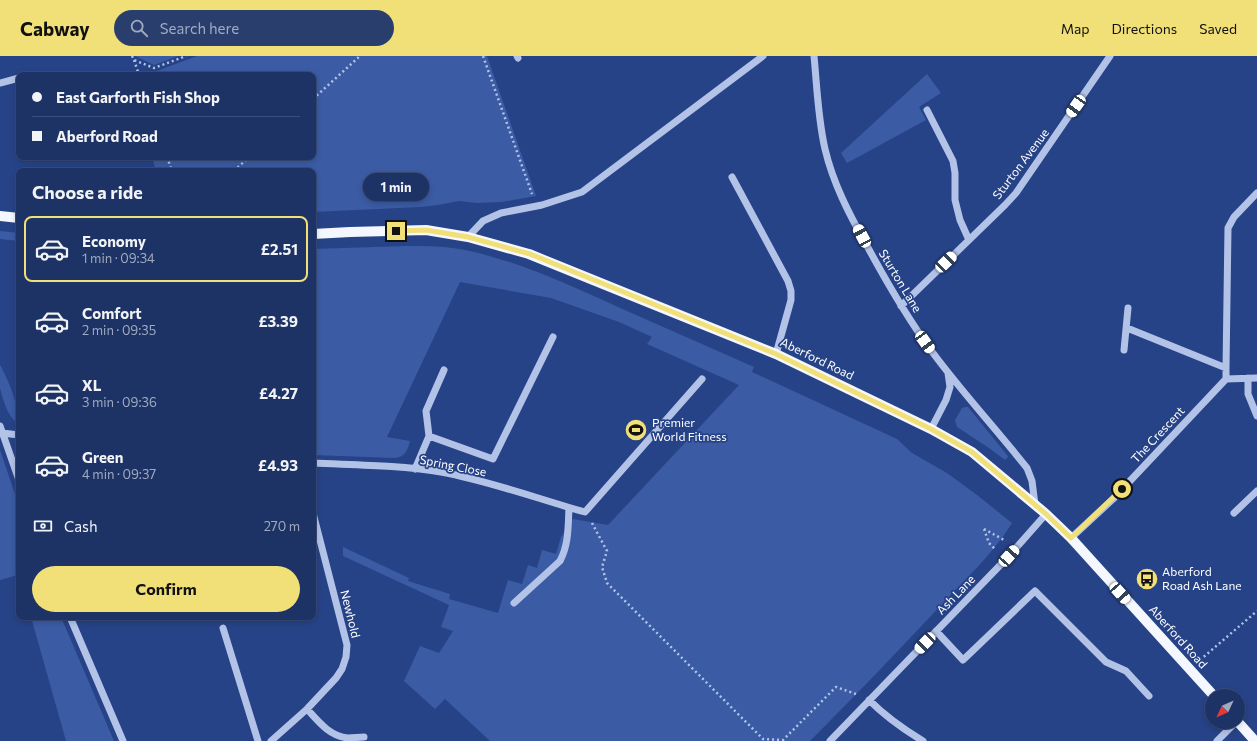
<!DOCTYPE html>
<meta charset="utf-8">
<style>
:root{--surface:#1d3265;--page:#2a3e6e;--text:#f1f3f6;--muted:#a0aabf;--line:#3b4d79;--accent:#f1df78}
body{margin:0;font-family:Commissioner,sans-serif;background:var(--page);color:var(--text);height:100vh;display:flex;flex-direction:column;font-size:15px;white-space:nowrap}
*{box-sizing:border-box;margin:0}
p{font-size:13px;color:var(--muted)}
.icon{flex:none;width:22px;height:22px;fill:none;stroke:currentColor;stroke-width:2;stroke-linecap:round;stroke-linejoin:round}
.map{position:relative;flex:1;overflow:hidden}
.side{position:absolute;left:16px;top:112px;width:300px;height:452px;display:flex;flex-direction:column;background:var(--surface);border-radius:8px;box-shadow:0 2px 6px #0003,0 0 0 1px var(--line)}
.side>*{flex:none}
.top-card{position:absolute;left:16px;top:16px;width:300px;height:88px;border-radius:8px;box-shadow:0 2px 6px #0003,0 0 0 1px var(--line);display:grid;align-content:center;height:88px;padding:0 16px;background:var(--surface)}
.needle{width:26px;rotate:226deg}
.fabs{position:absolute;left:1205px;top:633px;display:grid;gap:8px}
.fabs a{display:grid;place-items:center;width:40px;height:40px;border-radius:50%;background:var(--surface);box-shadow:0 2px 6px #0003,0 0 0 1px var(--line);font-size:20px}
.end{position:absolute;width:18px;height:18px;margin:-9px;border:5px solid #f1df78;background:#111;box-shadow:0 0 0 2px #111}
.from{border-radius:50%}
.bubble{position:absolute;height:28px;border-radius:14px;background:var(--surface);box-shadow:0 2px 6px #0003,0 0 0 1px var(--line);font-size:13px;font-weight:700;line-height:28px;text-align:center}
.car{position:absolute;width:12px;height:24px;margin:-12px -6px;border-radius:5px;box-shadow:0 0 3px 1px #0007;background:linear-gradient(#fff 24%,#345 0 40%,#fff 0 76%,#345 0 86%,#fff 0)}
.top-card b{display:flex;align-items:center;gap:14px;height:38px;font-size:15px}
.top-card b+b{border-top:1px solid var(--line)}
.top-card i{width:10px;height:10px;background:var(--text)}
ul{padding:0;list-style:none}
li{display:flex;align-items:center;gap:12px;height:66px;margin:0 8px 6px;padding:0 8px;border:2px solid transparent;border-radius:8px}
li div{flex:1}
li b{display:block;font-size:15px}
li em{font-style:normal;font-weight:700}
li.active{border-color:var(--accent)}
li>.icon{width:36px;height:36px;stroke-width:1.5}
h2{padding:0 16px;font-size:18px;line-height:48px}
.pay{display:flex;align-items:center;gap:10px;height:44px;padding:0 16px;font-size:15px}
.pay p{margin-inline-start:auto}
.action{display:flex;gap:8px;margin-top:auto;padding:8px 16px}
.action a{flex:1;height:46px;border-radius:24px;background:var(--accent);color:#111;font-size:16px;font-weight:700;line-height:46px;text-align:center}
header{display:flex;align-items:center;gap:24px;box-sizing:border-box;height:56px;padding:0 20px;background:var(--accent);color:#111}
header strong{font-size:19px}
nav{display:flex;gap:22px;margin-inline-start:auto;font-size:14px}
.search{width:280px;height:36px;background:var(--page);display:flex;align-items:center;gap:10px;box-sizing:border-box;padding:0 14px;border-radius:22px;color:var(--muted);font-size:15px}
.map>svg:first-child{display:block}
.green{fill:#3b5ba4}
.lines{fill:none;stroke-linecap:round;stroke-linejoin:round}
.path{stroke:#b3c3e8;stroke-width:2.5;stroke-dasharray:2 3;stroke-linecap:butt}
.minor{stroke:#b3c3e8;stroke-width:7}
.major{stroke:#f5f7fe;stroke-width:10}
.route{stroke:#f1df78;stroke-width:5}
.labels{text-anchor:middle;stroke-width:3.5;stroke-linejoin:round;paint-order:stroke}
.street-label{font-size:12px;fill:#fff;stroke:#274387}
.poi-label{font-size:12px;fill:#fff;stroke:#274387;text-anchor:start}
</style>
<header>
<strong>Cabway</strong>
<div class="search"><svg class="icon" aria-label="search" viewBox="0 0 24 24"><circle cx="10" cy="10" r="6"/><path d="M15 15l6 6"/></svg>Search here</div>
<nav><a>Map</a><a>Directions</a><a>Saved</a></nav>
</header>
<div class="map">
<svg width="1257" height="685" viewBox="0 0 1257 685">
<rect width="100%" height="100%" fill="#274387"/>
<!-- green -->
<path class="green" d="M135,0H178L154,9Z
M197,0H487L536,140L502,146L477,147L459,145L438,149L421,151L313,156V115H156L152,101H313V19H146Z
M927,18L941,37L919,51L926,64L847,107L841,97Z
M0,175L19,177V185L0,183Z
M407,190C426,190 446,190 465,194C518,205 569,229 618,251C663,271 709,291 754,311L752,316L897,383L912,397L947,417L977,439L1012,467C994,497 967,521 944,546C900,593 856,639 810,685H490L445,643L435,653L404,625L420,590L439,597L453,575L441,571L449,549L343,500V491L409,522L408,525L450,538L449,543L498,557L508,524L522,528L528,509L537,512L542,494L556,498L561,481L573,463L608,469L739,329L647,288L652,281L619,266L551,242L460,226L387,381L410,385C408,394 405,401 395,402L313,399V193Z
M0,309C9,325 19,350 19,368C8,362 3,344 0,332C0,325 0,317 0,309Z
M965,351H968L1007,399L1008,401L1005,404L989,392L957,371L955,364L962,352Z
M0,394L19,450V520L18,519L0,524Z
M31,561H61L114,685H66Z"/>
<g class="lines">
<!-- path -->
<path class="path" d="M132,0L134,4L154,12L186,0
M483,0L532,138
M134,4L139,19
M313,43L360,0
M167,101L172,115
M234,115L249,101
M592,467L607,495L602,511L607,527L763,683L783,684L836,631L856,638
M984,473L989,487L996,494
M984,473L1006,485
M1200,604L1257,555"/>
<!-- minor -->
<path class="minor" d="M517,0L518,2
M814,0C817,31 818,63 825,93C833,127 849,158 866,188C886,225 907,262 933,297C962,336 996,373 1027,412L1032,425L1035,449
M0,27L19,22
M927,54L953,105L955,117V144L960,164L969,184
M732,121L788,225L791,235V244L776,298
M1257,137L1234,161L1228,172L1226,312V323L1257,322
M468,181L483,165L501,157L542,149L582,136L763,0
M901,250L1005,149L1016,137L1110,0
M1127,272L1226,312
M1124,294L1128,252
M1248,322V338L1257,360
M0,370L19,424
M931,373L946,344L950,331L948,317
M2,377L19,379
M429,380L426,355L444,314
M313,407C356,409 399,409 441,416C490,425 538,443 585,456L702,323
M415,413L429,380L493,403L553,281
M1234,457L1257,435
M1071,482L1113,443L1226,323
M514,547L560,505C569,488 568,470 569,452
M70,561L123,685
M223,572L258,685
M936,575L963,604L1035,535L1106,606L1126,615L1149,640
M869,644C886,661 903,673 923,685
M307,653C318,665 329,680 348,682C353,682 359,681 364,681
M271,685L307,653L336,622L342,613L346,601L347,589L313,457
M830,685L1009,500L1046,458
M1217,685L1236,666"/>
<!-- major -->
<path class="major" d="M0,160L19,162
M313,178L350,176L426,174L468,181L529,198L776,298L931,373L972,396L1046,458L1071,482L1214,640
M1238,666L1255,685"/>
</g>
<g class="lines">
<!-- route -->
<path class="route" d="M396,175L426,174L468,181L530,198L776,298L931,373L972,396L1046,458L1071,482L1122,433"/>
</g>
<!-- icons -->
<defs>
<g id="stadium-disc" transform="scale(1.15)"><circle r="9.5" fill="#f1df78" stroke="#274387"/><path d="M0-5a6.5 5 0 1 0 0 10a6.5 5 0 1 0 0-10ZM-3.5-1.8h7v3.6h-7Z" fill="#111"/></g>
<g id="bus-disc" transform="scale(1.15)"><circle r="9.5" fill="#f1df78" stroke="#274387"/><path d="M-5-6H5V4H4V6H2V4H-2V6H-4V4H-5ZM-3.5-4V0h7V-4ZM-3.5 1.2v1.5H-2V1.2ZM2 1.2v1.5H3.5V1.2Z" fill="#111"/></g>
</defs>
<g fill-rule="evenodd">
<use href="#stadium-disc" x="636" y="374"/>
<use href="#bus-disc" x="1147" y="523"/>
</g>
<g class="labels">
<!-- street labels -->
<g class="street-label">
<text transform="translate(1021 108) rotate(-53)" y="4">Sturton Avenue</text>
<text transform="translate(900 225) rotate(59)" y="4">Sturton Lane</text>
<text transform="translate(817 303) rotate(26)" y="4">Aberford Road</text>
<text transform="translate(1158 379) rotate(-47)" y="4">The Crescent</text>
<text transform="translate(453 410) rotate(11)" y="4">Spring Close</text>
<text transform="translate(956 539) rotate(-46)" y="4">Ash Lane</text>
<text transform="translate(350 558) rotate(76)" y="4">Newhold</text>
<text transform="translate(1178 581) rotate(48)" y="4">Aberford Road</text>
</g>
<!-- poi labels -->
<g class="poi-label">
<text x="652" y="371">Premier<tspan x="652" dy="14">World Fitness</tspan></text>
<text x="1162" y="520">Aberford<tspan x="1162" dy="14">Road Ash Lane</tspan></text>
</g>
</g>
</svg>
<div class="fabs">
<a><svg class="needle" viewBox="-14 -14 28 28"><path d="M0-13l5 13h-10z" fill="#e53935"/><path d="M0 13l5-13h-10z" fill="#a0aabf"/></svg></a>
</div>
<i class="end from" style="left:1122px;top:433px"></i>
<i class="end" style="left:396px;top:175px"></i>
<div class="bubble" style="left:363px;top:117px;width:66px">1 min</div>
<i class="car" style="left:1076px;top:50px;rotate:215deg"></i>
<i class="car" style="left:862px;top:180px;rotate:332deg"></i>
<i class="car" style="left:946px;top:206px;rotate:46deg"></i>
<i class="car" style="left:925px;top:286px;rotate:144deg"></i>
<i class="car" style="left:1009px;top:500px;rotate:42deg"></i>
<i class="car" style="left:1120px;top:537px;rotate:138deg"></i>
<i class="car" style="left:925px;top:587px;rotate:224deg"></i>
<div class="top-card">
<b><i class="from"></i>East Garforth Fish Shop</b>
<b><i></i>Aberford Road</b>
</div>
<section class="side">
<h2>Choose a ride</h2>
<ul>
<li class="active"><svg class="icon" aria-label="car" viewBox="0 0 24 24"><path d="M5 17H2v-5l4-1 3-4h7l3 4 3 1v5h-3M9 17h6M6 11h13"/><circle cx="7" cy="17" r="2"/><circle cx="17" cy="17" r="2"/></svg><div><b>Economy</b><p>1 min · 09:34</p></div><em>£2.51</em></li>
<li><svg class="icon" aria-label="car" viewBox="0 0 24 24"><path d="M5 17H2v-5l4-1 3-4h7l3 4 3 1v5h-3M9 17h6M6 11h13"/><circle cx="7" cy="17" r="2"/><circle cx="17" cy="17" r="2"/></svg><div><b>Comfort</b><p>2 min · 09:35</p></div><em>£3.39</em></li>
<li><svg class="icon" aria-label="car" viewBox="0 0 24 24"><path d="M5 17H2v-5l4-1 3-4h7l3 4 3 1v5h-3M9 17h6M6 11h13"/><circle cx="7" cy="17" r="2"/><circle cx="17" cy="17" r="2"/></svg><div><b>XL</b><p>3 min · 09:36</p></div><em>£4.27</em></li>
<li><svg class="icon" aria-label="car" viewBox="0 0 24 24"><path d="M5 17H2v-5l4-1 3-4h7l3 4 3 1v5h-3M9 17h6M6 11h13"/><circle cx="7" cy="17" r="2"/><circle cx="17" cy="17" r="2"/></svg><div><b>Green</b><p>4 min · 09:37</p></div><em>£4.93</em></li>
</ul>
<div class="pay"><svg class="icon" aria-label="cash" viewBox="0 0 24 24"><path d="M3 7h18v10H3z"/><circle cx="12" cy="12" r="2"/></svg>Cash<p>270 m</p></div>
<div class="action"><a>Confirm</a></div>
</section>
</div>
